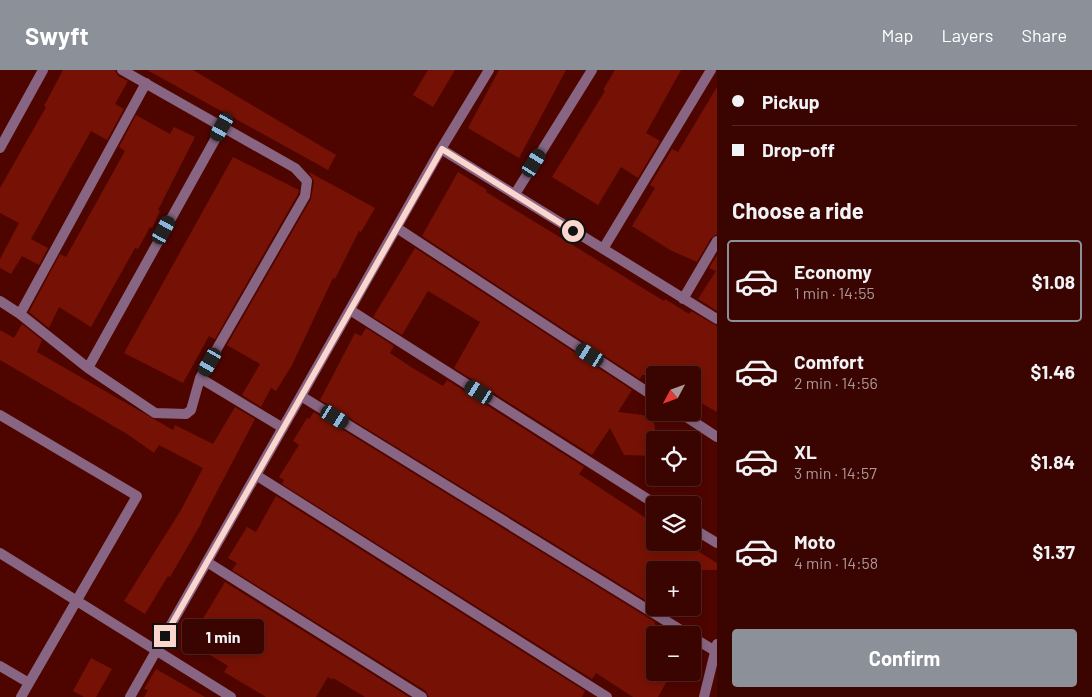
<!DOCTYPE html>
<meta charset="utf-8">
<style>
:root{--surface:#3a0400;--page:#45120f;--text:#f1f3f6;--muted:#ab9899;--line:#542522;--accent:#8c9099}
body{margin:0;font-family:Barlow,sans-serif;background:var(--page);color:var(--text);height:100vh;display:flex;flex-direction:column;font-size:19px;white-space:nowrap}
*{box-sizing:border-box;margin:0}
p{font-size:16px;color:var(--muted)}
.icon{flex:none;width:28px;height:28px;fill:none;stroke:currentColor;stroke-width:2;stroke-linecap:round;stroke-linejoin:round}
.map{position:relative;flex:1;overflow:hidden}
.side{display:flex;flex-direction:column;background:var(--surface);width:375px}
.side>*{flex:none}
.top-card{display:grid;align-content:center;height:110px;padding:0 15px;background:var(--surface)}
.needle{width:32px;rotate:229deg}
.buttons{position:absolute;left:646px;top:296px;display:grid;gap:10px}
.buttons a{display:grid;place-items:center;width:55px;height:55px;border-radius:5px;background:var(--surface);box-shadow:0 2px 8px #0003,0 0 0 1px var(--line);font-size:25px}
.end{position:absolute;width:22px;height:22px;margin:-11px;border:6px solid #fad6ce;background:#111;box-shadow:0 0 0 2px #111}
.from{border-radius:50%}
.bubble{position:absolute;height:35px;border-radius:5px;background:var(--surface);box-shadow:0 2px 8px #0003,0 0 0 1px var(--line);font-size:16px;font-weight:700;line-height:35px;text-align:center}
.car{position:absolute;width:15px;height:30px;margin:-15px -8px;border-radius:6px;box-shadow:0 0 4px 1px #0007;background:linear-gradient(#222 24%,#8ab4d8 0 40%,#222 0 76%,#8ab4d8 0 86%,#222 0)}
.top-card b{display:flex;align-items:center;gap:18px;height:48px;font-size:19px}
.top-card b+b{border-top:1px solid var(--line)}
.top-card i{width:12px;height:12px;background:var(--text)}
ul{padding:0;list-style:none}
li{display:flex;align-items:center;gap:15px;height:82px;margin:0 10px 8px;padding:0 5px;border:2px solid transparent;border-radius:5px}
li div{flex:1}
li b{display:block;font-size:19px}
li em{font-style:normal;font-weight:700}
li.current{border-color:var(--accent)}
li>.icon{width:45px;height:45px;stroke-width:1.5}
h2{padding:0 15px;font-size:22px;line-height:60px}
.primary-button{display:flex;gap:10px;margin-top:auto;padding:10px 15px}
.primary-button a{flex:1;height:58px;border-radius:5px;background:var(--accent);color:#fff;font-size:20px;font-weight:700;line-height:58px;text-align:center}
header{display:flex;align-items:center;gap:30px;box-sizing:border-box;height:70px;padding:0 25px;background:var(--accent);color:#fff}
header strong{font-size:24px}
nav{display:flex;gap:28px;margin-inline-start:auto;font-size:18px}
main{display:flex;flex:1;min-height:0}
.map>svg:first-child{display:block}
.building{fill:#761205}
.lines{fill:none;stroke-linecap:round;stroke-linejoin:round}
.street{stroke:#886683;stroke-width:10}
.route{stroke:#fad6ce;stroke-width:6}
</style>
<header>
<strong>Swyft</strong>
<nav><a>Map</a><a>Layers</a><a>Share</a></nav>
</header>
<main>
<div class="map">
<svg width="717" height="627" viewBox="0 0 717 627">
<rect width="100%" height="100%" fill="#4e0500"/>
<!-- building -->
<path class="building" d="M63,0H115L118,6L128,11L115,34L124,39L107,70L91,61L31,169L48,178L39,195L22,186L11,204L0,198V189L19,153L0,143V118L46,37L44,36Z
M147,0H193L336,85L328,100Z
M428,0H455L433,37L413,25Z
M499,0H566L519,88L468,58Z
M615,0H681L646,63L660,71L638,108L621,97L598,135L552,107L605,21L603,20Z
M717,17V164L711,168L697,192L670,180L632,156L655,118L650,115L672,79L678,82Z
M136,45L170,64L174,57L195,67L158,140L160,141L152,158L150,157L138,179L135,178L91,257L59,237L49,258L29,242L60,184L66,187L125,81L119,77Z
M233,87L299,120L298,124L215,269L209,266L183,313L124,283Z
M309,102L375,138L361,162L359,161L335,209L333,208L292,295L276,321L271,318L261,337L242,325L260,294L227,275L311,129L314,112Z
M458,102L487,120L486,122L664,231L665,229L689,244L691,241L717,256V342L692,328V305H642L640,309L422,166Z
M415,178L632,320L618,342L643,345L654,353L657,370H655V386L624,385L610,358L592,385L454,298L480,252L428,221L402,265L373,247Z
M717,185V241L698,229L716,201L709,198Z
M22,254L42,270L37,282L173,360L175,355L213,374L235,337L255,349L201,452H202L170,507L168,506L145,544L124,531L181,440L203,398L159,375L154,383L127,364L0,290V260L14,268Z
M366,258L394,276L390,283L411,297L443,316L447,310L584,397L579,404L655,454V472H683L717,493V500H655V536L320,330L355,263L361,266Z
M314,342L655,552V602H672L658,627H633L596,603L592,609L282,414L284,410L279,407L299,375L293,371L307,348L309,349Z
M276,426L585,621L582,627H429L426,621L232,500L237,493L228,488L247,457L256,462Z
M225,512L409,627H365L333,608L332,610L328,607L316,627H266L224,602L228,596L189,572Z
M91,588L112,599L96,627H84L73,621Z
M156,599L205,627H144L148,620L144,619Z"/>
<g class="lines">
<!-- street -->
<path class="street" d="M0,78L43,0
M441,79L717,249
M515,124L592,0
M397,158L655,327
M603,179L711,0
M683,229L717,171
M0,231L20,244L88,298L155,343L186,344L191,340L200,308L305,126L307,111L295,98L122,0
M350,240L657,435
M20,244L146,13
M88,298L222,57
M200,308L283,358
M301,326L689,565
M679,342L717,367
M0,345L137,426L21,627
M256,405L607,627
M692,458L717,473
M0,483L231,627
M207,492L422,627
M692,567L715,581
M0,596L29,613
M130,627L441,79L489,0
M704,627L717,574"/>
</g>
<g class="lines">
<!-- route -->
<path class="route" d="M165,566L442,79L573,161"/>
</g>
</svg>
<div class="buttons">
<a><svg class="needle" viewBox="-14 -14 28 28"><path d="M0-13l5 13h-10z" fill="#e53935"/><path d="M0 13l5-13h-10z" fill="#ab9899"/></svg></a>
<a><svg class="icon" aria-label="locate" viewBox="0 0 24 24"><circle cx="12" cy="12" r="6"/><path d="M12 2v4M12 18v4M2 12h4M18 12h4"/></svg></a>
<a><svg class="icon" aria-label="layers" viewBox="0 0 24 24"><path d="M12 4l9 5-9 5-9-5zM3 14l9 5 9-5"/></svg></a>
<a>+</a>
<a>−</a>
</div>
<i class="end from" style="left:573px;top:161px"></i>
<i class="end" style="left:165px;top:566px"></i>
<div class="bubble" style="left:182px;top:549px;width:82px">1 min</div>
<i class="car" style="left:222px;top:57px;rotate:209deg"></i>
<i class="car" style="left:534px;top:93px;rotate:32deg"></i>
<i class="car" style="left:164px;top:160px;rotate:29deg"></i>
<i class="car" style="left:590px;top:285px;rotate:303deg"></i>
<i class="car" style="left:210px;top:292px;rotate:210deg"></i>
<i class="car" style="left:479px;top:322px;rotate:302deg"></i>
<i class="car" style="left:335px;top:347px;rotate:122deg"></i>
</div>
<section class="side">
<div class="top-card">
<b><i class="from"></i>Pickup</b>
<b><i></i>Drop-off</b>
</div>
<h2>Choose a ride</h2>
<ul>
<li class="current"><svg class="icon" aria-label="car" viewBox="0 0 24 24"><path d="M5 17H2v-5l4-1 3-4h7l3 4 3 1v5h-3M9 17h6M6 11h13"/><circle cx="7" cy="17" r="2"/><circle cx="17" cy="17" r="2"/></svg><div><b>Economy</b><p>1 min · 14:55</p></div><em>$1.08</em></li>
<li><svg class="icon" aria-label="car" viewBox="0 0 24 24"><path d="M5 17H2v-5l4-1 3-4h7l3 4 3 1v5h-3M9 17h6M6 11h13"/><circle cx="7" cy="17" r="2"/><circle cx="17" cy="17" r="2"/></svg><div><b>Comfort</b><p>2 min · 14:56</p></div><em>$1.46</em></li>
<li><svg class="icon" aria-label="car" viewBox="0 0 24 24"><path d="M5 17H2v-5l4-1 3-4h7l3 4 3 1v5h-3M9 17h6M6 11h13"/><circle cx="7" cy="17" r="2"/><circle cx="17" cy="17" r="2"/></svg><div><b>XL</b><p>3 min · 14:57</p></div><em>$1.84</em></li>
<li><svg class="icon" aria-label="car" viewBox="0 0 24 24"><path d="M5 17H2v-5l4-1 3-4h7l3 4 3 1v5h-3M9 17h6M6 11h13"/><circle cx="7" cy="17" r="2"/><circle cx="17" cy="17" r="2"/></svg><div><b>Moto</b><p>4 min · 14:58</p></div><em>$1.37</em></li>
</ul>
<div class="primary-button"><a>Confirm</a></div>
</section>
</main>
